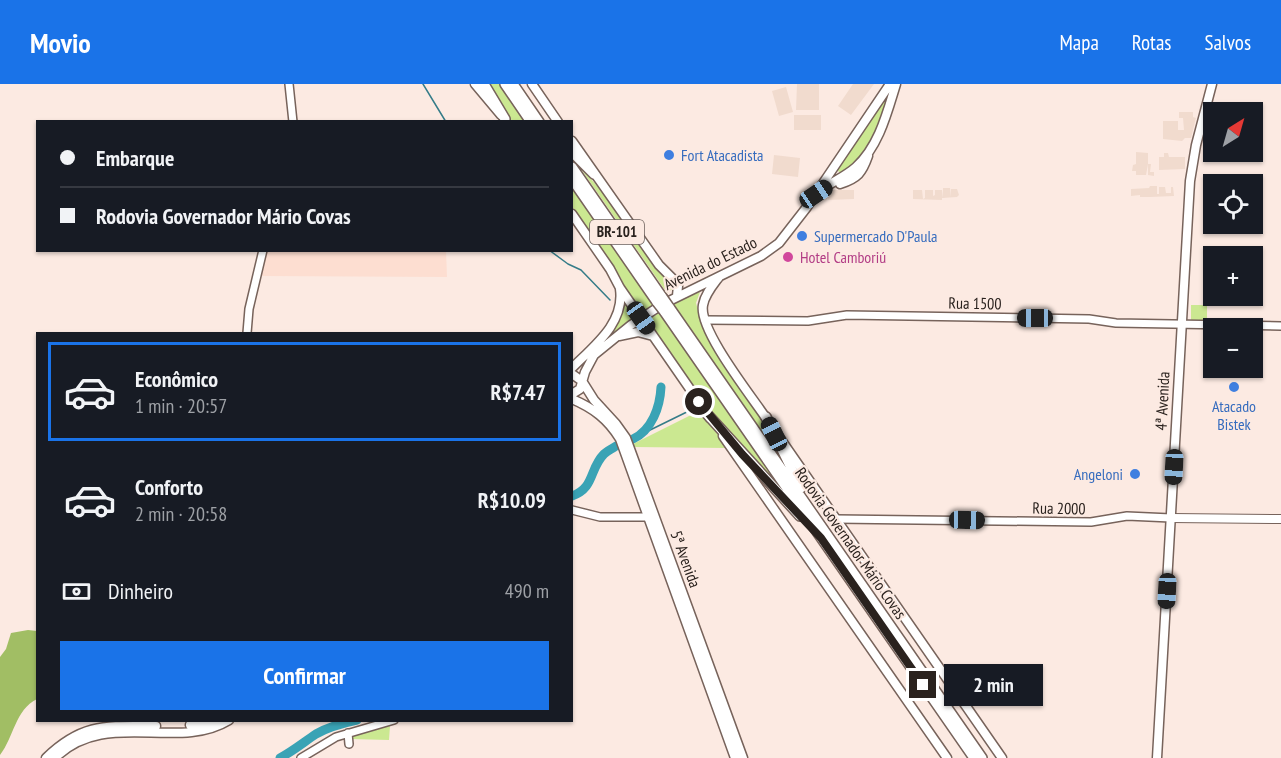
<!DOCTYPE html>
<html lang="pt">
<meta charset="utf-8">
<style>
:root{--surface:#171b24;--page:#242831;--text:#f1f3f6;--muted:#9ea1a6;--line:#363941;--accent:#1a73e8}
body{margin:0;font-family:"PT Sans Narrow",sans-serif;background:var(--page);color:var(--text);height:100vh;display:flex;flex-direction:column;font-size:22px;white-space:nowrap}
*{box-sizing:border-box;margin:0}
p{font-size:20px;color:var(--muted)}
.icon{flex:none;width:33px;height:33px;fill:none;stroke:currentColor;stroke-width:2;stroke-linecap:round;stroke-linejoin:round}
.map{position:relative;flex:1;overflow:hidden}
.details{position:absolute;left:36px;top:248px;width:537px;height:390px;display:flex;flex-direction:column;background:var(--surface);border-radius:0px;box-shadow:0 2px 4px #0004}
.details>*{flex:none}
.banner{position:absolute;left:36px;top:36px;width:537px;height:132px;border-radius:0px;box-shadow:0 2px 4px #0004;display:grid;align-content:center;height:132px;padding:0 24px;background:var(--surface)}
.needle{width:39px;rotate:37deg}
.fabs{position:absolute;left:1203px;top:18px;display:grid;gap:12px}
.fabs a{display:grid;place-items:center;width:60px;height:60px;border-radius:0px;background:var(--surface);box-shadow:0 2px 4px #0004;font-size:30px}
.end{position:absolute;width:27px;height:27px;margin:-14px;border:8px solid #2a221e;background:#fff;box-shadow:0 0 0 3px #fff}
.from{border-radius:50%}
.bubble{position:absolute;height:42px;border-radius:0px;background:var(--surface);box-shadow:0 2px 4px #0004;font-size:20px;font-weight:800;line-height:42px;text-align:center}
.car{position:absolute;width:18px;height:36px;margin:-18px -9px;border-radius:8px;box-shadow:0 0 4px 2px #0007;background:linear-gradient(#222 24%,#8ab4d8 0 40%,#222 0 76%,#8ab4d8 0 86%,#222 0)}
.banner b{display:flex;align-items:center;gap:21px;height:57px;font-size:22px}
.banner b+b{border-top:2px solid var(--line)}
.banner i{width:15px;height:15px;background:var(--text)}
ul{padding:10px 0 0;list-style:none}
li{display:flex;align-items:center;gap:18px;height:99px;margin:0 12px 9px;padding:0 12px;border:3px solid transparent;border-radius:0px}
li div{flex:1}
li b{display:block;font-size:22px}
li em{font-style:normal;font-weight:800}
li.selected{border-color:var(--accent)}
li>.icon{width:54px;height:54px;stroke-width:1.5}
.pay{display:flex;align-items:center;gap:15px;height:66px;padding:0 24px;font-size:22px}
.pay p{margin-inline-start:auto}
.cta{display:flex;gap:12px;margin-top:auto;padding:12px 24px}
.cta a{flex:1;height:69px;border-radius:0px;background:var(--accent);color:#fff;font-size:24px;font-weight:800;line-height:69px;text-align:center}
header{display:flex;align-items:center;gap:36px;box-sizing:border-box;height:84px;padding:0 30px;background:var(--accent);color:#fff}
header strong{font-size:28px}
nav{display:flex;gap:33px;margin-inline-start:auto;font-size:21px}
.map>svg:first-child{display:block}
.commercial{fill:#f1dbce}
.built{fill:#fdded1}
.green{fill:#cbe891}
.forest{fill:#a1be64}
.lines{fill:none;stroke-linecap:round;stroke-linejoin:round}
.stream{stroke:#357c88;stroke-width:1.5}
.river{stroke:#3aa3b5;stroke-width:9}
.tertiary-casing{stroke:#77635b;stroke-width:10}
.secondary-casing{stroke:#77635b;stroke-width:10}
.primary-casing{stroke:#77635b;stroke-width:11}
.motorway-casing{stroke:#77635b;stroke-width:12}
.tertiary{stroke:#fff;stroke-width:7}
.secondary{stroke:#fff;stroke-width:8}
.primary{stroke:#fff;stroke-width:8}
.motorway{stroke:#fff;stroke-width:9}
.motorway-bridge-casing{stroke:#77635b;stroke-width:12;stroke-linecap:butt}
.motorway-bridge{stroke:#fff;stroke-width:9}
.route{stroke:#2a221e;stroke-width:8}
.shop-dot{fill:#3f7fe0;stroke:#fceae2;stroke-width:2}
.hotel-dot{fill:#d1479c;stroke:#fceae2;stroke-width:2}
.labels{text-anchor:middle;stroke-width:4.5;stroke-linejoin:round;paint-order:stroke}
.shield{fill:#fceae2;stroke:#695e59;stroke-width:1.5}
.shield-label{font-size:15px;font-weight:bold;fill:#2a221e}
.shop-label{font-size:16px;fill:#366cbe;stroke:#fceae2;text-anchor:start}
.hotel-label{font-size:16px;fill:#b23c85;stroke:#fceae2;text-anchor:start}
.street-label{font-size:16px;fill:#2a221e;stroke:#fceae2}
</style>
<header>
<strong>Movio</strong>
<nav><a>Mapa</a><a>Rotas</a><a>Salvos</a></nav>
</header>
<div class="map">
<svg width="1281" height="674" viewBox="0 0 1281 674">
<rect width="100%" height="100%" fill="#fceae2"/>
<!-- commercial -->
<path class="commercial" d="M797,0H819V26H796Z
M853,0H874L851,31L838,22Z
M786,3L793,28L779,32L772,7Z
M1179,28H1193V33L1196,34L1191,54H1185L1182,57L1163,55V37H1178V46H1184L1183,34H1179Z
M794,31H821V46H794Z
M1136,68L1148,69V80H1151L1150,88H1154V92L1148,91V80L1146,91H1136V87H1132L1133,81L1136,80Z
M1164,69H1168L1169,73H1185V85L1159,86V73H1164Z
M774,71L800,74L798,93L772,90Z
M1150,102H1157V110H1159V103H1165L1166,109H1171V103H1173L1174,112L1150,113H1140V111L1131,112V105L1149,104Z
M943,104H950L951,113V105H957L959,111L957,113L942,114V116L913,115V106H922L923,115L925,114V106H933V112L935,111V106H942L943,114Z
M830,106H854V115L828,116Z"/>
<!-- built -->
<path class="built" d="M446,166L447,193L260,192L267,167Z"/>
<!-- green -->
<path class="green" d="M487,0H499L525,37H512Z
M890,6C881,37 871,69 844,88H839L837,85Z
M572,72L602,108L656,183L673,198L674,204L667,209Z
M572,103L654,220L641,229L625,206L621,194L572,123Z
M700,208L696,219L702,241L712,259L768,341L791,389L672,218Z
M625,216L636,232L609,252L616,242Z
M1191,221H1207V237L1191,236Z
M659,229L789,416L710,329L643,239Z
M701,326L727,364L634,363L633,360Z
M390,642L389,656L350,655L349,651Z"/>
<!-- forest -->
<path class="forest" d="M28,546L37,547V615C15,626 14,653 0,671V573L6,565L11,549Z"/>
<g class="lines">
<!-- stream -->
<path class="stream" d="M423,0L446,38
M549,166L568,180L581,186L610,216
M644,349L697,323"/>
<!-- river -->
<path class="river" d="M633,355C652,346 660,323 661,303
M572,412C595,404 589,385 604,370C607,367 612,365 616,362
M280,674C293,667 304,658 316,650C328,643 343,639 357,636"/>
<!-- tertiary casing -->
<g class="tertiary-casing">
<path id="tertiary" d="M289,0L293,38
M705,236L808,237L847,231L1089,235L1116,239L1281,242
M247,249L249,225L263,166
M572,426L600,433H653
M836,435L1091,438L1127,432L1171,434
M348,649L349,660
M301,674L336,653L394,636"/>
</g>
<!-- secondary casing -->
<g class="secondary-casing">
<path id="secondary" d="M1171,434L1281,435"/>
</g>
<!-- primary casing -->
<g class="primary-casing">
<path id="primary" d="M475,0L501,31
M532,0L558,38
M572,57L659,181L677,199L678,202L677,212
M840,100C858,94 862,89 868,72
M821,106C832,98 846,92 856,83C879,62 887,29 896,0
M572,130L610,185L620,204L710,334
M719,193C713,201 705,210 703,221C698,246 753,314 768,337
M619,252L638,248L653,252
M572,284C594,262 625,239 620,205
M572,290L582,297L594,316L616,340L626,354L743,674
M572,310L580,305L585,288L594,271L631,241L663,220L761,172L779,159L807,123L890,0
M572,315C593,324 608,335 620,355L735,674
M777,350L1002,674
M723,352L947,674
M190,641L216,636
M46,674C83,638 108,642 156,642
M55,674C105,624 177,668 229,636
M1157,674L1190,97L1196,61L1212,0"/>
</g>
<!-- motorway casing -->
<g class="motorway-casing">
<path id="motorway" d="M484,0L505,35
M505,0L531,38
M513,0L539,38
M572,68L594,90
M572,83L662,213
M572,95L657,218
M669,223L982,674
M664,227L974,674
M707,330L800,432
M766,333L801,404"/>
</g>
<!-- tertiary -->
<use href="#tertiary" class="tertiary"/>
<!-- secondary -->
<use href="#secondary" class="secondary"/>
<!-- primary -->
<use href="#primary" class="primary"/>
<!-- motorway -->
<use href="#motorway" class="motorway"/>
<!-- motorway-bridge casing -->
<g class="motorway-bridge-casing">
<path id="motorway-bridge" d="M662,213L669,223
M657,218L664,227"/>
</g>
<!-- motorway-bridge -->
<use href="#motorway-bridge" class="motorway-bridge"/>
</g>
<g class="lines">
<!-- route -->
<path class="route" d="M699,318L742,370L821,454L923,601"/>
</g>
<!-- markers -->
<g class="shop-dot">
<circle cx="669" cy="71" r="6"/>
<circle cx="802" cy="152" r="6"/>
<circle cx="1234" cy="303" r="6"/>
<circle cx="1135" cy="390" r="6"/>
</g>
<circle class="hotel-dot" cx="788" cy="173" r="6"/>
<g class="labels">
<!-- shield labels -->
<rect class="shield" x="590" y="136" width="54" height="24" rx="4.5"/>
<g class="shield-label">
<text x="617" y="153">BR-101</text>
</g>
<!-- shop labels -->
<g class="shop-label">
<text x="681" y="77">Fort Atacadista</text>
<text x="814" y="158">Supermercado D'Paula</text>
<text x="1234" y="328" text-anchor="middle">Atacado<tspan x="1234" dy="18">Bistek</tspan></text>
<text x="1123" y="396" text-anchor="end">Angeloni</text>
</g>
<!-- hotel labels -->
<g class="hotel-label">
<text x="800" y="179">Hotel Camboriú</text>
</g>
<!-- street labels -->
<g class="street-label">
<text transform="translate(710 179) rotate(-26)" y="6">Avenida do Estado</text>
<text transform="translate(975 219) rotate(1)" y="6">Rua 1500</text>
<text transform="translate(1162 317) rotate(-87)" y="6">4ª Avenida</text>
<text transform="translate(1059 424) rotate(1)" y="6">Rua 2000</text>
<text transform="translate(851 459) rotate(55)" y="6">Rodovia Governador Mário Covas</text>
<text transform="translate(686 475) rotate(70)" y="6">5ª Avenida</text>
</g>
</g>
</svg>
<div class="fabs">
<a><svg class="needle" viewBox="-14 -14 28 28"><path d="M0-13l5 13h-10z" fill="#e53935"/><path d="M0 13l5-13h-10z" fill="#9ea1a6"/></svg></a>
<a><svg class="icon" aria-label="locate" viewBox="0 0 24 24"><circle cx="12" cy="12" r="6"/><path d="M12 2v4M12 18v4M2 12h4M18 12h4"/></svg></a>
<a>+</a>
<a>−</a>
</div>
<i class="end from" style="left:699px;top:318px"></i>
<i class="end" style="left:923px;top:601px"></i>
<div class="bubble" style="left:944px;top:580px;width:99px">2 min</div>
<i class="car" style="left:816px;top:110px;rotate:56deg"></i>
<i class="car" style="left:641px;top:234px;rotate:145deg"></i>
<i class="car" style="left:1035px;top:234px;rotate:270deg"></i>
<i class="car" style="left:774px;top:350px;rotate:334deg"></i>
<i class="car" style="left:1174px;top:383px;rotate:183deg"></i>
<i class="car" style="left:967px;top:436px;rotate:91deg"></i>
<i class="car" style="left:1167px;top:507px;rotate:183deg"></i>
<div class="banner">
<b><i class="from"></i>Embarque</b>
<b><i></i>Rodovia Governador Mário Covas</b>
</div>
<section class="details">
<ul>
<li class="selected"><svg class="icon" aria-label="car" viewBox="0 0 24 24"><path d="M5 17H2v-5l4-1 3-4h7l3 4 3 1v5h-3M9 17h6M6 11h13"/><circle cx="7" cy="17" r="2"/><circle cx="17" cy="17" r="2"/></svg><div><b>Econômico</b><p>1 min · 20:57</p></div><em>R$7.47</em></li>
<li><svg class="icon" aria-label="car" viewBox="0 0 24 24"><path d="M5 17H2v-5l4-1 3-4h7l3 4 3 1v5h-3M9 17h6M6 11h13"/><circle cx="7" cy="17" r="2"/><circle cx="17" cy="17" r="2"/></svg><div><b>Conforto</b><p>2 min · 20:58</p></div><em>R$10.09</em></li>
</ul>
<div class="pay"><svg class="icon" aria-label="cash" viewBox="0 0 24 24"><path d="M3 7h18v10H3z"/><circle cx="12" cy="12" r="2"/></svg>Dinheiro<p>490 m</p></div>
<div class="cta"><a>Confirmar</a></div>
</section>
</div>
